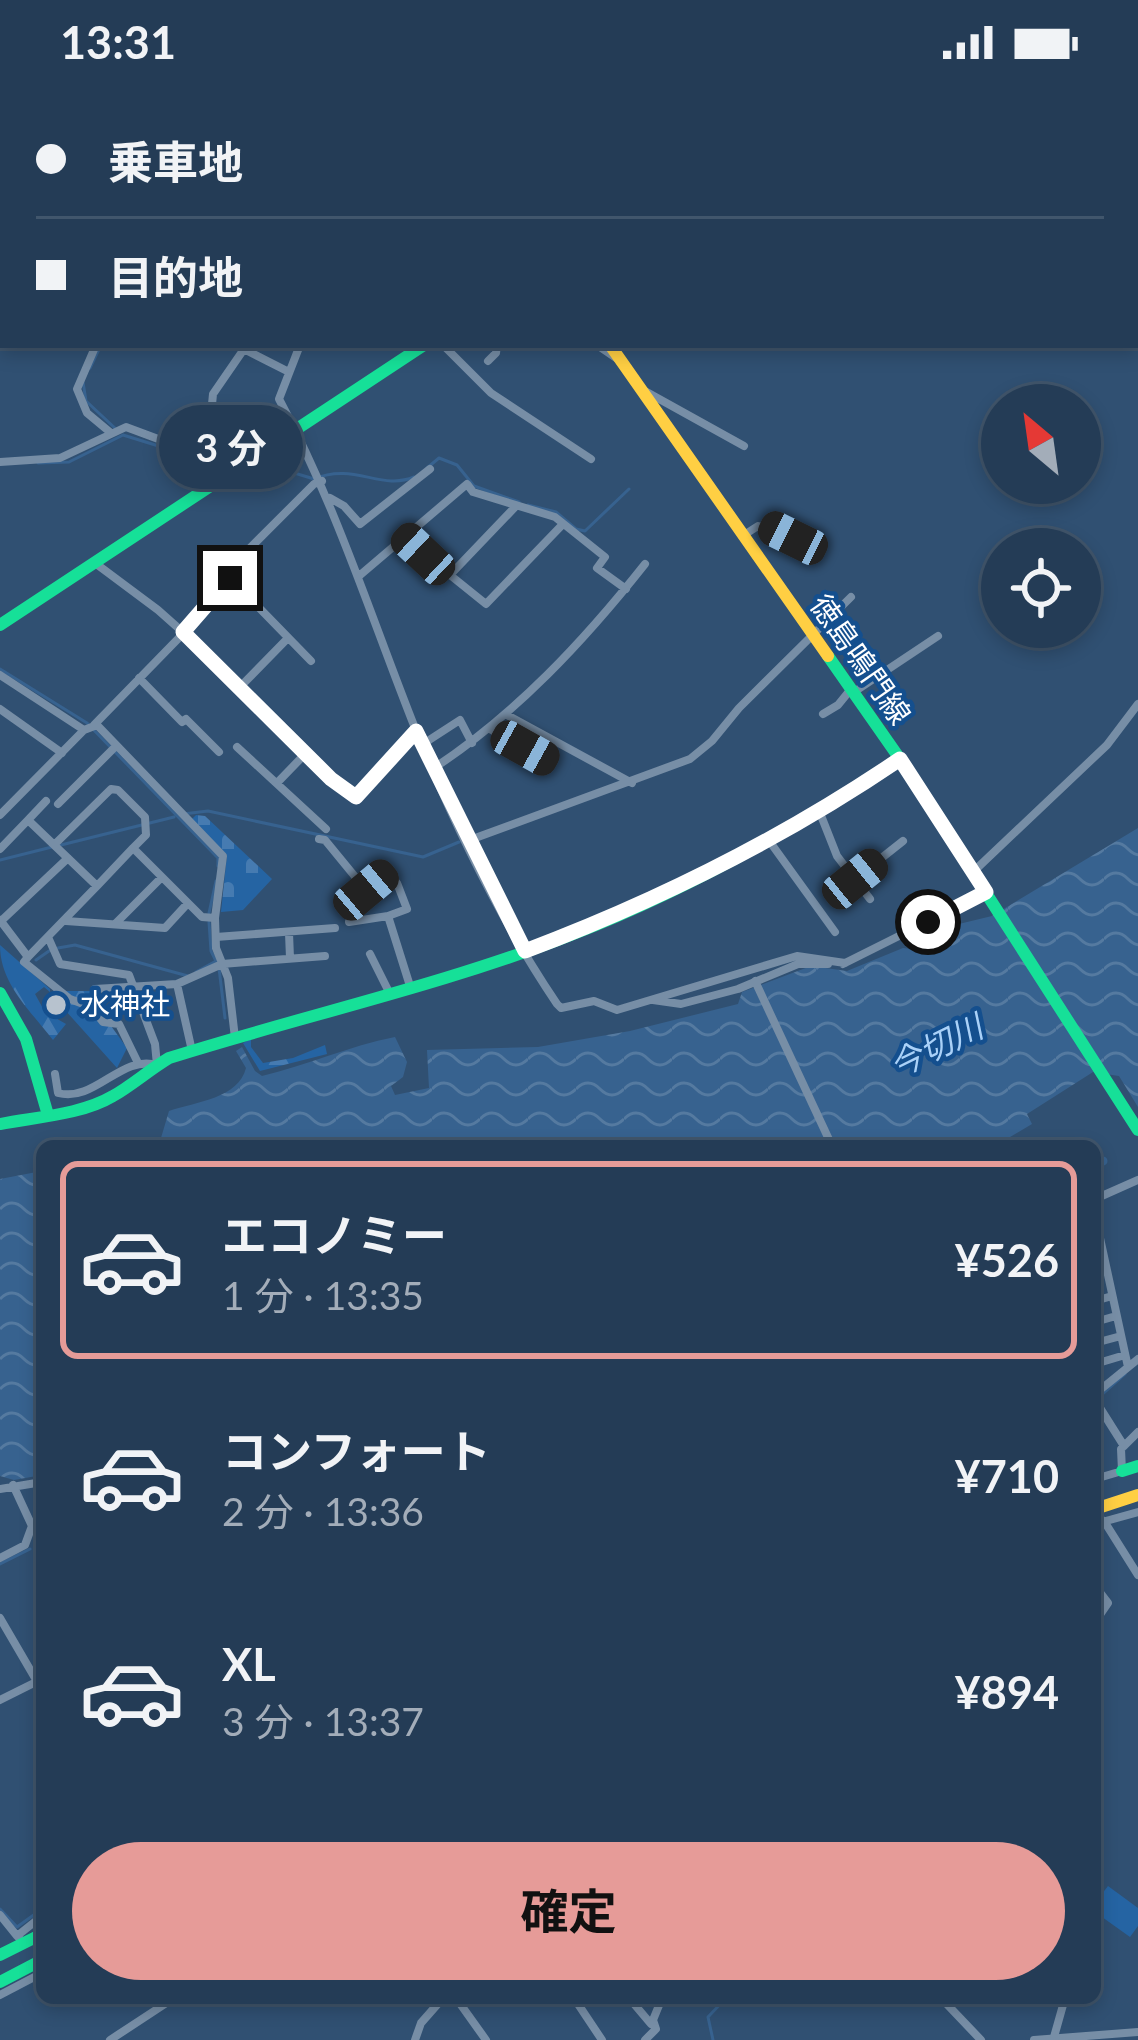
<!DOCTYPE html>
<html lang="ja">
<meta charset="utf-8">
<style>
:root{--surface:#243c56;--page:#2c435c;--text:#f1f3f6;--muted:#a3adb9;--line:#41566c;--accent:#e69b98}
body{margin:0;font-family:Lato,"Noto Sans JP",sans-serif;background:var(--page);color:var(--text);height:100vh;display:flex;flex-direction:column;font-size:45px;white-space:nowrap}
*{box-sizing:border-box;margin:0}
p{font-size:39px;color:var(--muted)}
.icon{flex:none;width:66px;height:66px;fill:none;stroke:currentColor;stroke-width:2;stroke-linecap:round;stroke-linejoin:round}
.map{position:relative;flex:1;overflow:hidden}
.details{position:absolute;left:36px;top:1056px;width:1065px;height:864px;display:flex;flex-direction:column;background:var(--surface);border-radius:18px;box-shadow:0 6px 18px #0003,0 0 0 3px var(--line)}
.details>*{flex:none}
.banner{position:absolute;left:0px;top:0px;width:1140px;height:264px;box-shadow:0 6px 18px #0003,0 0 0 3px var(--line);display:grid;align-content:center;height:264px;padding:0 36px;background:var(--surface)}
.needle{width:78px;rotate:331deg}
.tools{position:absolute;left:981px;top:300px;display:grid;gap:24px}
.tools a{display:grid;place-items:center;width:120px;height:120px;border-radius:50%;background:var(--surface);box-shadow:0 6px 18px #0003,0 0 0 3px var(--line);font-size:60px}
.end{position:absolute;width:54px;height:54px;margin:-27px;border:15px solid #fff;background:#111;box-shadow:0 0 0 6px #111}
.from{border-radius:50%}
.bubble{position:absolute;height:84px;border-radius:42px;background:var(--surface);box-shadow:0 6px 18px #0003,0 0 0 3px var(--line);font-size:39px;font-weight:700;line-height:84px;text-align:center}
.car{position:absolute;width:36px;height:72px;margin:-36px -18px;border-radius:15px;box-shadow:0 0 9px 3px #0007;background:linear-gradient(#222 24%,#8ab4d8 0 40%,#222 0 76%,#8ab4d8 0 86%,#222 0)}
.banner b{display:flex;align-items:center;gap:42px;height:114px;font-size:45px}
.banner b+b{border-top:3px solid var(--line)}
.banner i{width:30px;height:30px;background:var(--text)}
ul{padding:21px 0 0;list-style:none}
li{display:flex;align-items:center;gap:36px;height:198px;margin:0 24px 18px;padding:0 12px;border:6px solid transparent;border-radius:18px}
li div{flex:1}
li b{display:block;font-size:45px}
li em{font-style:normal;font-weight:700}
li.current{border-color:var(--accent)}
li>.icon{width:108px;height:108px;stroke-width:1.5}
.primary-button{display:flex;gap:24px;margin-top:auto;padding:24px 36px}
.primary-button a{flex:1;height:138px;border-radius:72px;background:var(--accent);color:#111;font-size:48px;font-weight:700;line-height:138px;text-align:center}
.status{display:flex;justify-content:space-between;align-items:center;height:84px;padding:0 60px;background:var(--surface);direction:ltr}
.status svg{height:33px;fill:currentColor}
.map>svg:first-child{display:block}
.forest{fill:url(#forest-firs)}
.cemetery{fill:url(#cemetery-stones)}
.pitch{fill:#2564a3}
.water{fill:url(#water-waves)}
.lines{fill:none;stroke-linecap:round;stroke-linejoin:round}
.stream{stroke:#37628f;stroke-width:3}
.canal{stroke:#37628f;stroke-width:9}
.street{stroke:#778ea6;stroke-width:8}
.fast{stroke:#16e098;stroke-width:12}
.slow{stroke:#ffcf43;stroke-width:12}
.route{stroke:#fff;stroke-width:15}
.poi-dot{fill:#b7c2ce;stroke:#144f8e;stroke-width:4.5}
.labels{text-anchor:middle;stroke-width:9;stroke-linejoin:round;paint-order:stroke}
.street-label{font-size:30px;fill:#fff;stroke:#144f8e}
.poi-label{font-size:30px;fill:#fff;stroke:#144f8e;text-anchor:start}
.water-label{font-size:33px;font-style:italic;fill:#aad1f8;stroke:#144f8e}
</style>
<div class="status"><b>13:31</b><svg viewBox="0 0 49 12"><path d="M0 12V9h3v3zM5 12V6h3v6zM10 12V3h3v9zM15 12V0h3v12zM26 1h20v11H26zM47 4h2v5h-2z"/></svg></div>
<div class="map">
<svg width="1138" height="1956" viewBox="0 0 1138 1956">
<defs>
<pattern id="forest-firs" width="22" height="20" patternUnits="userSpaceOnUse" patternTransform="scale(3)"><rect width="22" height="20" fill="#2564a3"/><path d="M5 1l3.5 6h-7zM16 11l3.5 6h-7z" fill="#467bb1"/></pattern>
<pattern id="cemetery-stones" width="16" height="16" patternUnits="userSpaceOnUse" patternTransform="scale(3)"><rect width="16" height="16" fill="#2564a3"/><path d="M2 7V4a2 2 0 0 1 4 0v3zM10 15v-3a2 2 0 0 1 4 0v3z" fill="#467bb1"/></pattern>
<pattern id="water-waves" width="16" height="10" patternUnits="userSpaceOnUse" patternTransform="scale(3)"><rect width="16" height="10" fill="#37628f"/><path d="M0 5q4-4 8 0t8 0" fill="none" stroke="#557aa0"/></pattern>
</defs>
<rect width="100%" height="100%" fill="#305072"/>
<!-- forest -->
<path class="forest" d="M0,861L50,905V908L44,903L35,910L45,928L66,940L53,956C30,926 0,900 0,861Z
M59,907H94L98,924L127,964L117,984L65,926L67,918Z
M251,955V963L263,979L293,974L325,961L327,970L260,987L243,959Z"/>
<!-- cemetery -->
<path class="cemetery" d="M196,731L205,732L272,795L243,826L221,828L227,771L192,735Z"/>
<!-- pitch -->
<path class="pitch" d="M1108,1802L1138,1824V1842L1130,1853L1095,1828V1819Z"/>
<!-- water -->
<path class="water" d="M1138,744V1023L1119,992L1093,988L1027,1030L1032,1040L995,1062H132L161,1054L169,1027C196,1018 239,1014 246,984L236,967L242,963L255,987L262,992C308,981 349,962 395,953L407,978L403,993L391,1002L395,1011L429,1004L427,966L538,963L630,947L738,920L742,908L811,882L847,887L903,864L911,865L959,840L992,832Z
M42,1087V1391L14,1396L0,1392V1095Z"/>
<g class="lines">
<!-- stream -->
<path class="stream" d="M211,3L212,0
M361,3L362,0
M90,284L101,261
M83,298L86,317L117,346
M38,379L69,378L123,351L165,364L239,372
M265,380L314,395C354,378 381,407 414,393
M427,384L439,374L457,381L474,402L519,418
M528,421L556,428L576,445L585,447L629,405
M0,585L87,639L218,774V782
M183,730L208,727L423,773L459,758
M61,761L174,733
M0,776L52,763
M209,829L216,797
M58,864L75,861L188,892
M36,876L49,867
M219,884L225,934
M196,888L216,877L211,867L209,838
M1097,1315L1125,1290
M0,1480L30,1465
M0,1825L17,1843L42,1825
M713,1956L708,1933L726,1914"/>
<!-- canal -->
<path class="canal" d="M1095,1081L1103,1077"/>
<!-- street -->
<path class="street" d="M242,0L244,3
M206,3L208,0
M355,3V0
M0,11L3,0
M0,164L3,165
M96,261L77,305L87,329L111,349
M236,261L287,287
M300,261L279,315C336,421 371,533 415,644C453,738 500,836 557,920L561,924L594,917L617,926L797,872L845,879
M443,261L491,309L591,375
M597,261L616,274
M488,277L496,269L497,261
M643,306L744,362
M208,362L213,310L244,265
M0,378L60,374L126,343L169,359L259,368
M330,414L344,422L360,440L430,385
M516,422L450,491L486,520L563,440
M744,451L758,442L793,454
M406,453L450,491
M95,479L158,526L212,574L331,695L356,713L417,647
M359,492L467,400L473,408L555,433L605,473L597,484L626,505
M230,494L311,577
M0,591L84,646L97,641L223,772L215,834L216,864L228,894L235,954
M139,594L182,638L186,635L219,668
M240,603L288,554
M854,608L938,552
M0,625L62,669
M823,630L838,621L851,605
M507,631L632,699
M94,641L209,523L230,494L238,476L314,400L322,397
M490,645L548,678
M423,660L460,636L472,659
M237,663L326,745
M434,684C516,630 584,557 645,480
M277,699L305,670
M58,720L116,662
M820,729L837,772L870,815
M0,731L84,646
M28,736L46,717
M319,755L325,756L366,806L387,789
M467,757L690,675L712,657L739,624L851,513
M770,758L835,848
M54,761L111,705L118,706L145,733L146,751L133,764
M0,765L28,736L97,802L133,764L202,833L215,834
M381,783L397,799L407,825L388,832L410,902
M973,788L1107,661L1138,620
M855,795L903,757
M0,836L28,873L97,802
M1,837L68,774
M66,837L165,844L188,819
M349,838L388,832
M116,839L162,793
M289,849L290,874
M48,853L60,880L129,891L155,960L157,981C121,970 95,1019 58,1009L55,990
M216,853L335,844
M370,870L389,908
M28,873L24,878L70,915L91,923L103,938L119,940L138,979
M843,880L985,809
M755,897L832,1062
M177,900L222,880L325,872
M95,905L177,900L192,967
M653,916L681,920L738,905L798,880H828
M1095,1115L1138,1096
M1095,1131L1128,1283
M1095,1217L1112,1212
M1095,1238L1116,1232
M1095,1259L1121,1252
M1095,1280L1125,1271
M1095,1310L1138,1275
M1095,1316L1124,1362
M1095,1395L1122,1387L1121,1365L1138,1348
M0,1405L42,1398
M1104,1437L1138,1491
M1095,1440L1138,1428
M0,1474L25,1461L32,1442L13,1401
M1095,1502L1108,1519L1095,1538
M0,1534L42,1606
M0,1616L42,1595
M0,1831L17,1852
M24,1859L17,1852L42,1832
M0,1911L42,1889
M456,1914L486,1956
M574,1914L602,1956
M629,1914L651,1940
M941,1914L981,1956
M1054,1953L1065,1914
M110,1956L174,1914
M415,1956L421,1939L443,1914
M645,1956L656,1945L653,1936L662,1914
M1034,1956L1138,1948"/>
<!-- fast -->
<path class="fast" d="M429,0L431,3
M796,3L800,0
M0,541L424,261
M828,572L900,675L1138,1046
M0,909L26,955L48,1031
M0,1040C35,1033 81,1031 113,1012C131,1002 149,986 169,974C302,932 440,902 571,851C688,806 796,744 900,675
M1122,1387L1138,1382
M0,1871L42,1850
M0,1898L42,1876"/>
<!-- slow -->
<path class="slow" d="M285,0L291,3
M610,261L828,572
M1095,1425L1138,1411"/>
</g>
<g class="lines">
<!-- route -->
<path class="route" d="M230,494L183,548L331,695L356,713L416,647L525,867C658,817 782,755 900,675L986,808L928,838"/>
</g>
<!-- markers -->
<circle class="poi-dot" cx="56" cy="921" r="12"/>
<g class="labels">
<!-- street labels -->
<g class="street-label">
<text transform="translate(860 576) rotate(55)" y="10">徳島鳴門線</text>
</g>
<!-- poi labels -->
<g class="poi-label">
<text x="80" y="931">水神社</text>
</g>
<!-- water labels -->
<g class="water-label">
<text transform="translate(936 962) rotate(-26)" y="12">今切川</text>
</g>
</g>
</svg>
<div class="tools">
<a><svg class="needle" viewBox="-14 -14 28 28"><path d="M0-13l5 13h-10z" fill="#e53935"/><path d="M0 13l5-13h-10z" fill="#a3adb9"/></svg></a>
<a><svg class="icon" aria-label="locate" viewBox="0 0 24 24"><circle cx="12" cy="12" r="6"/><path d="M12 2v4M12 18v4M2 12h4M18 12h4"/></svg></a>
</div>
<i class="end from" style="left:928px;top:838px"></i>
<i class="end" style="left:230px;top:494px"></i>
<div class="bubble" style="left:159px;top:321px;width:144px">3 分</div>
<i class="car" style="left:793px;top:454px;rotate:296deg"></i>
<i class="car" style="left:423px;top:470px;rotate:313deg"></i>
<i class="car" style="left:525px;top:664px;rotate:119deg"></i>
<i class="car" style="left:855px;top:795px;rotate:51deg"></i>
<i class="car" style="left:366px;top:806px;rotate:50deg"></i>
<div class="banner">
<b><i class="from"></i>乗車地</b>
<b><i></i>目的地</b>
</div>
<section class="details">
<ul>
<li class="current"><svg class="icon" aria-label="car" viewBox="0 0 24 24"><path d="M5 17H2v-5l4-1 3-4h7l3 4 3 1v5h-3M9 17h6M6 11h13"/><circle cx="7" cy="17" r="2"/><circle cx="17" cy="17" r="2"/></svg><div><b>エコノミー</b><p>1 分 · 13:35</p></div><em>¥526</em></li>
<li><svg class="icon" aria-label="car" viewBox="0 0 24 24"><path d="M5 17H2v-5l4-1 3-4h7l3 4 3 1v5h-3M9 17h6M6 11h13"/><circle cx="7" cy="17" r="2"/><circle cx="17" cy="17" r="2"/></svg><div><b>コンフォート</b><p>2 分 · 13:36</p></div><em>¥710</em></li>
<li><svg class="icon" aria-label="car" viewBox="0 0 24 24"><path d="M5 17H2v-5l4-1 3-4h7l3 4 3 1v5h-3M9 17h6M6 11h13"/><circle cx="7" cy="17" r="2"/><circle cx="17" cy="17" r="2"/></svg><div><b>XL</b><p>3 分 · 13:37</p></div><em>¥894</em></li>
</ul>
<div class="primary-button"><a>確定</a></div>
</section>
</div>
